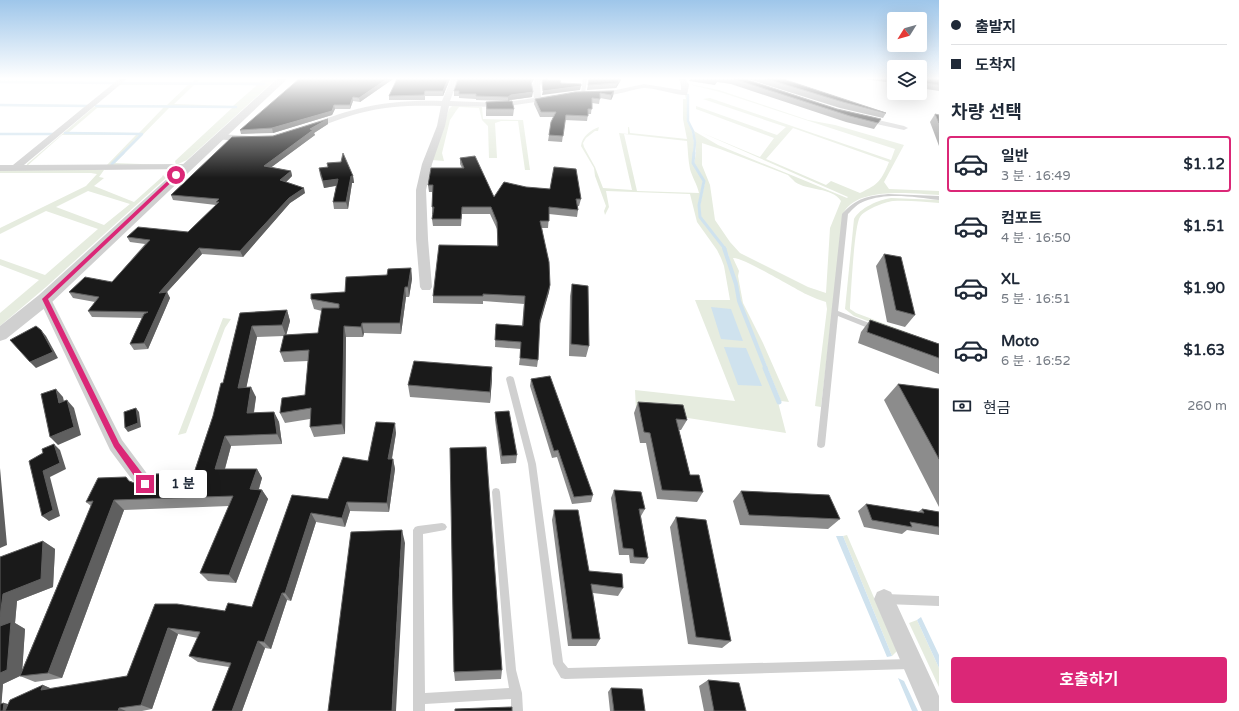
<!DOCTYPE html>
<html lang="ko">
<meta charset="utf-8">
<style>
:root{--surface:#fff;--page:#f6f6f7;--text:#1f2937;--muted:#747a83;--line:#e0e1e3;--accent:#db2777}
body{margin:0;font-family:"Varela Round","Noto Sans KR",sans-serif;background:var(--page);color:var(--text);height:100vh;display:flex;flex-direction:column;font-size:15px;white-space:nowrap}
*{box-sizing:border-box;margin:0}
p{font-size:13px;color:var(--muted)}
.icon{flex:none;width:22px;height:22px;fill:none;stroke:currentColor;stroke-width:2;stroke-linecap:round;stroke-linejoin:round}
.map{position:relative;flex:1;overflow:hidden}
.sheet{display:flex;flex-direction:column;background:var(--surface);width:300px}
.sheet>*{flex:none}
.hud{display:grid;align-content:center;height:88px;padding:0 12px;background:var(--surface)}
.needle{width:26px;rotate:233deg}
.fabs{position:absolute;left:887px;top:12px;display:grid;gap:8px}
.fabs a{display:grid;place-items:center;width:40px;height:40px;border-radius:4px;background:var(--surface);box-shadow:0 4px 16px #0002;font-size:20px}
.end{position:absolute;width:18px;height:18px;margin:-9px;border:5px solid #db2777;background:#fff;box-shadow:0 0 0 2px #fff}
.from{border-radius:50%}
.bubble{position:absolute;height:28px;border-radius:4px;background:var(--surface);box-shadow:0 4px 16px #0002;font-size:13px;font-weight:700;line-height:28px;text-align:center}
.hud b{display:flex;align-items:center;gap:14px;height:38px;font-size:15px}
.hud b+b{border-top:1px solid var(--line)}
.hud i{width:10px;height:10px;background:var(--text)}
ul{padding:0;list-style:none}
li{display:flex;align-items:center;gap:12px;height:56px;margin:0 8px 6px;padding:0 4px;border:2px solid transparent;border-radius:4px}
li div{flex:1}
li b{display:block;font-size:15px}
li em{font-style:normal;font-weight:700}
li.on{border-color:var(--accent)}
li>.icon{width:36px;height:36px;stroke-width:1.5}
h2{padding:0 12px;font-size:18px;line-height:48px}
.pay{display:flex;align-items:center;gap:10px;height:44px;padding:0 12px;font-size:15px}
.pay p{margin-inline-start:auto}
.cta{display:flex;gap:8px;margin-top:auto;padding:8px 12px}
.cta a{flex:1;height:46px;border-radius:4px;background:var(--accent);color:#fff;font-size:16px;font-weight:700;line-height:46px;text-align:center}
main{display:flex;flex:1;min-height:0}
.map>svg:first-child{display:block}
.green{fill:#e6ecdf;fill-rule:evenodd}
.water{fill:#cfe2ee}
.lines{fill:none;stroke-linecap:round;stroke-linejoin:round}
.stream-far3{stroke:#cfe2ee;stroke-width:2.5}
.stream-far2{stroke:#cfe2ee;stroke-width:3}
.stream-far1{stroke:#cfe2ee;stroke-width:4}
.stream{stroke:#cfe2ee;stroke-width:5}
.service{fill:#d0d0d0;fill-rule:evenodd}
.minor{fill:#d0d0d0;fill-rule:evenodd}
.tertiary{fill:#d0d0d0;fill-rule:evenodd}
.wall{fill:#8c8c8c}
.shaded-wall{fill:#5f5f5f}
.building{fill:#1a1a1a;stroke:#5f5f5f}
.route{fill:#db2777}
</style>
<main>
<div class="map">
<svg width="939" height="711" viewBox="0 0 939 711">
<rect width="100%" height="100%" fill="#fff"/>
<!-- green -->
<path class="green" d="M54,79H56L52,82H118L116,84L0,83V81L49,82Z
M195,79H200L197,82H259L265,79H276L187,160L176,165L175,161L232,108H169L115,163L166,165H107L136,135H62L27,166V164L94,107L122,106H94L95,105H167L188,85H119L122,82H192ZM255,84L256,86L233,106L174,104L194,85ZM164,107L139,133L69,132L97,108Z
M688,84L719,90L808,120L835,125L904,145L884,182L889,189L939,191V195C915,194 859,186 844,212L821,407L815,406L827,309L826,302C820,300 814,298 808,295C795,289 743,257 733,258L739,271L738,276L743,303L763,343L789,402L781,401L740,301L728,254L701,217L700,205L705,182L694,163C697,152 696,142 694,131L718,145L847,198L848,197L700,132L760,157L774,138L696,109V106L777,135L786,127L703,99L710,98L891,160L895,149L720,92ZM793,128L889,162C881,181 879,184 860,193L831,181L826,185L766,159ZM702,143L720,149L788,175C790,177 793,180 795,182C808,191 832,187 841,201L830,228L826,293L808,287L740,253L730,242L715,220L710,185L702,165Z
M685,95H687L689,101L687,121L692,131L694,142L693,163L703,181L698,205L700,217L724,248L735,284L738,301L778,402L786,433L636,410L635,390L735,401L695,300H730L724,266L721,258L717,250L697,222L690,194L606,191L609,207L605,215L604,211L606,206L595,176L594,168L581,146C582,136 591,130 599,127L598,131H595L586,138L583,143L584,147L595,167L603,188L632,190L619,133L628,134V127H629L630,133L687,139L683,119V99H686ZM624,134L687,141C688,150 688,160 690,169C692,177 697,184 699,193L637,191Z
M0,104L90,105L56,133H0H54L84,107L0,106Z
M453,105L482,107L483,119L523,120L530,170H525L518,121H501L495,123L497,158H489L488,126L482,120L479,108L459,107L456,111L450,120L442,153L444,161L432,160L449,109Z
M0,169L103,170H104L99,177L104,178L94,186L134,202L162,177L163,175L166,178L46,287L0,326V313L39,280L0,265V259L45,275L98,229L46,211L0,234V228L86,186L97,174L91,173H0ZM88,191L130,204L104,225L56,207Z
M891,198L939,200V203C924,202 908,200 893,201C884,202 864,210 860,217C854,226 851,294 850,309L856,313L939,344V347L854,316L845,309L854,219C860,208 878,200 891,198Z
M223,318L231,319L225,328L186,433L178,435Z
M847,535L897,651L892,656L843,536Z
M917,620L939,668V687L909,623Z"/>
<!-- water -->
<path class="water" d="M711,307L731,309L743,341L721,339Z
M724,347L746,348L762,386L738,385Z
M836,536H843L892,656L887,657Z
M921,617L939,655V668L917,620Z
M898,678L904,681L918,711H912Z"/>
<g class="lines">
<!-- stream-far3 -->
<path class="stream-far3" d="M0,82L116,83
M122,83L264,84
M688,95V121L693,131L695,142L694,154
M0,105L88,106
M96,106L236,107
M65,133L142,134L122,154
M0,134H56"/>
<!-- stream-far2 -->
<path class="stream-far2" d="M694,153L693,163L704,181L699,205L700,217L725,249
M112,164L123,153"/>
<!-- stream-far1 -->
<path class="stream-far1" d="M724,248L736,284L739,301L766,369"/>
<!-- stream -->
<path class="stream" d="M765,368L779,402"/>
<!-- service -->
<path class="service" d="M583,79H587L585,93L583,94L581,93Z
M888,194L939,196V200C916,197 887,192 865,201C857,204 853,209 848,214L838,311L877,326L878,328L877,330H873L838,316L825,445L824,447L821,448L818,447L817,445L842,214C856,198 868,196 888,194Z
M510,376L513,377L514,379L536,464L563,662L568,668L910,659L914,660L915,664L914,668L910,669L565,679L561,678L553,664L528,464L506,379L507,377Z
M496,488L499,489L500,492L516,670L522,693L523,711H511V699L425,704V711H413V530L415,527L418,526L442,523L445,524L447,527L445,530L423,534L425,693L509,688L506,670L492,492L493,489Z
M885,594L939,596V606L885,604L881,603L880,599L881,595Z"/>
<!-- minor -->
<path class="minor" d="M119,79H127L24,165L185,164L188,165L190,167L188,169L0,171V165H13Z
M451,79H458L450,101L501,103L534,98L532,86L535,79H542L540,86L541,97L553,95L557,97L556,99L501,107L449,106L445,126L432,164L426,190L428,239L432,287L430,290H422L420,287L416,239V190L422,164L437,126L441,106C414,105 386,106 360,113C343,117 327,125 310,129L306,127L307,125C323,120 340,113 357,109C384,102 414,100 442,101Z
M679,79H686L689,85L687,95C678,96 656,88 644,88C631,89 602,101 591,93L595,91L616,90L644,84L681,90V85Z
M887,79H893L894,86H888Z
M858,116H861L904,126L908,128L904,130L858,120Z
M219,134L250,136L254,139L250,142L216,139L215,137L216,135Z
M45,295L49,296L51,299L122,440L151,479L154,484L151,489L145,492L139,489L110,450L39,299L41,296Z
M884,589L891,592L939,696V711H922L874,599L877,592Z"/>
<!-- tertiary -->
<path class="tertiary" d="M277,79H287L51,303L6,339L0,341V326L39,295Z"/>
</g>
<!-- wall -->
<path class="wall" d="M393,79L360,102L353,101L350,109H335L332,115L273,133L241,134L240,130Z
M397,79H450L443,96H425V100H389V96Z
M589,79L621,80L616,88L587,90Z
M690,79H745L837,109L881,119L874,129L846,122L731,84L717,82L715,85L689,81Z
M748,79H783L886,113L883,118L840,108Z
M864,79H887L886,82Z
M920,79H939V91L920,88Z
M531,84L532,97L510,100L508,101L514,109L513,116H486V102L506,101L476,100V99L459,98V96H454V91Z
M614,91L613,96L611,100L600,98L599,104L592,103L591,114H588L587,121L565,120L562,142L548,141L549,135L553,117H540L534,104L535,99Z
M935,114L939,115V146L930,122Z
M328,124L314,133L315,135L271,167L291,171L292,176L286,182L305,193L290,203L243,257L202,254L167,292L170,298L148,349L134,350L130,344L142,318L92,317L88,311L95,302L73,298L69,292L112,282L145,244L130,242L127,237L188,232L216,205L173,200L171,195L273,136Z
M460,158L494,197L581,199L579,206H578V210L577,217L549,214L548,228H542L550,285L549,292L539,325L538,360L537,367L519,365L521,349L495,347L496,324L522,326L524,304L483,301V304L433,303V296L497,246V229L490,214H462L461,226H433L432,219L433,214H432V192H429L428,185L462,168L460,164Z
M319,168L353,176L354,183H352L348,209H334L333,202L336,186L324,188L320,175Z
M884,254L915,315L905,327L887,322L876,266Z
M411,268L412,279L409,297H406L401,334L364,333L363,337H346L345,434L314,437L310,427V419L285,423L280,413L305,395L308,361L284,362L280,352L284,336L257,337L246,388L256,397L254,413L274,412L279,422L282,444L231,446L225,469H257L262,478L259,489L262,490L268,499L236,583L208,581L200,573L229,506L124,510L62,678L35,682L20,676L3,684L1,704L4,703L8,704L43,685L52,689L127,676L155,604L225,611L252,607L292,495L328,499L396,433L392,459H393L395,469L389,512L350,511L345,527L316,522L291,601L287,600L271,649L265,648L242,711H212L229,667L198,662L189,656L198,638L178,634L152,709L142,711H0V557L43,541L55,549L53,587L17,601L15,623L25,629L22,670L91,506L86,502L130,481L137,484L194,473L213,416L223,383L240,313L287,310L290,321L286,335L318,333L322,311L314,309L311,299L345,292L387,275Z
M572,284L589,346L586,357L569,356L570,296Z
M870,320L939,344V374L858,343L861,332Z
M492,379L490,403L410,397L408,385Z
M531,379L593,495L591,502L572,504L557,457L552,458L530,386Z
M898,384L939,389V507L884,400Z
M638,402L687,420L681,430H679L690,475L703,492L697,502L657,499L646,443H640L634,413Z
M495,412L517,455L516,463L501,464L495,420Z
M614,490L645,509L641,516L648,558L644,564L630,563L629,555H619L611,498Z
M741,491L840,519L828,529L740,525L733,501Z
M866,504L918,512L922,509L939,512V535L907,530L902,534L864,527L858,511Z
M554,510L589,571L623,588L618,596L593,593L600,639L596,646H568L552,520Z
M676,517L731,641L722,648L688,644L670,527Z
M502,670L501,679L455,681L454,672Z
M708,680L746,711H704L699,686Z
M611,688L645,711H610L608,692Z"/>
<!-- shaded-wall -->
<path class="shaded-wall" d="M387,79H393L360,102L359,98Z
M448,79H450L443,96V91Z
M532,79H534L531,85V81Z
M620,79H621V80L616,88L617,83Z
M581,86L580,90L542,95L543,91Z
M614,91L613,96L611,100V95Z
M533,92L532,97L510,100L508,102V97L511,95Z
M353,97V101L350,109V105Z
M334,105L335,109L332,115L273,133L272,128Z
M328,119V124L314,133L315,135L265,172L264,166L310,129Z
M291,171L292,176L282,186L280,180Z
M351,176H353L354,183H352L348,209L346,202Z
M338,179L339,185L324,188L323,181Z
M304,188L305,193L290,203L243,257L240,251L289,198Z
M199,248L202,254L167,292L170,298L148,349L144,343L159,293Z
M411,268L412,279L409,297L408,287Z
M550,285L549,292L539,327L540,320Z
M405,287L406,297L401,334L400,323Z
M287,310L290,321L286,336L282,325Z
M362,323L364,333L363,337L361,327Z
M252,326L257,337L244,399L238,388Z
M344,326L346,337L345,434L342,424Z
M41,330L46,336L58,358L36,368L30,362Z
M492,367V379L490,403V392Z
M251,387L256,397L252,423L247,413Z
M56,389L63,397L66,411L59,403Z
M67,400L74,408L81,435L58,445L50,437Z
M136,408L139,412L141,427L128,432L125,428Z
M274,412L279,422L282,444L277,434Z
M395,423L396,433L390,469L388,459Z
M225,436L231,446L222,479L215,469Z
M54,444L60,450L66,469L50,477L60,516L49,521L42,516L43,471Z
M393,459L395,469L389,512L387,503Z
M0,468L7,545L0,548Z
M257,469L262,478L256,498L250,489Z
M262,490L268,499L236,583L229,575Z
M114,500L124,510L62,678L48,673Z
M347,502L350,511L345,527L342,518Z
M311,513L316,522L291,601L285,593Z
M402,530L405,543L396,711H392Z
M43,541L55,549L53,587L17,601L15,623L25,629L22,675L3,684L1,711H0V617L3,594Z
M282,593L287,600L271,649L264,642Z
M168,628L178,634L152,709L141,705Z
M258,641L265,648L242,711H232Z
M43,685L57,691L41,690Z
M4,703L20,708L19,711H3Z
M119,708L126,711H118Z"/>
<!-- building -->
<path class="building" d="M299,79H387L359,98L353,97L350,105H334L332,111L272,128L240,130Z
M397,79H448L443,91H425L424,95L389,96Z
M458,79H532L531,81L533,92L511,95L508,97L476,96V94H459V91H454Z
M543,79H547V80H560L561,83L581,84V86L543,91L542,82Z
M589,79H620L617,83L588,85Z
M734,79H745L837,109L881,119L878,123L850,116Z
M767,79H783L886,113L843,102Z
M920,79H939V85L920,82Z
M614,91L611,95L600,93V99L592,98V109H588V116L566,115L563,136L549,135L551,122L556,112H541L535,99L575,92Z
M512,101L514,109H487L486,102Z
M935,114L939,115V123Z
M328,119L310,129L313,130L264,166L291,171L280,180L304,188L289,198L240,251L199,248L159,293L167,292L144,343L130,344L144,314L148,312L88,311L99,297L69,292L85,277L112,282L150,240L127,237L138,227L188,232L219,202H216L219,199L171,195L232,137L273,136Z
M343,153L353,176H351L346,202H333L338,179L323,181L319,168L328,167L327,163L341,162Z
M475,156L494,197L504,182L526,187L550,189L554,167L576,169L581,199H576L578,210L549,207V221H540L549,262L550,285L540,320L538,360L520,358L521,342L495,340L496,324L523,326L525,296L483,294V296H433L439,245L498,246L497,222L491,207H462L461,219H432L434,207H432L433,185H428L431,168H464L460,158Z
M884,254L901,257L915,315L896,310Z
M411,268L408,287H405L400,323H362L361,327L344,326L342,424L310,427L311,408L280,413L282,398L305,395L309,350L280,352L284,335L318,333L322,308H339V304L311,299V294L345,292L346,277L387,275L388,269Z
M572,284L588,286L589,346L571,344Z
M287,310L282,325L252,326L238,388L251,387L247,413L274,412L277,434L225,436L215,469H257L250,489L262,490L229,575L200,573L233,496L114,500L48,673L20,676L93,501L86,502L98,478L126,477L129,481L137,484L143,481L146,476H152L153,474L194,473L213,416L221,383H223L240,313Z
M870,320L939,344V358L867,332Z
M36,326L41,330L53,352L30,362L10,340Z
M414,361L492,367L490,392L408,385Z
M550,376L593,495L574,497L558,450L554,451L531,379Z
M898,384L939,389V459Z
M56,389L59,403L67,400L74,427L50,437L41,394Z
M638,402L683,405L687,420L676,419L690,475H699L703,492L662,490L650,433L644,432Z
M136,408L138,423L125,428L124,412Z
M509,411L517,455L502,456L495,412Z
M376,422L395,423L388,459H393L387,503L347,502L342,518L311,513L285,593H282L264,642L258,641L232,711H212L231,663L189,656L200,632L168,628L141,705L119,708L118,711H5L10,700L43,685L41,690L127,676L155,604H177L225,611L228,603L252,607L292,495L328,499L343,457L368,461Z
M54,444L60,463L43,471L53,510L42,516L29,461L43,453L42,449Z
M486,447L502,670L454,672L450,448Z
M614,490L641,492L645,509H639L648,558L634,557L633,549L623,548Z
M741,491L829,495L840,519L749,515Z
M866,504L924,513L922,509L939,512V527L910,522L912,527L872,520Z
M554,510H578L589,571L622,574L623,588L591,584L600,639H572Z
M676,517L706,520L731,641L696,637Z
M402,530L392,711H328L351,532Z
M43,541L41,579L3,594L0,617V557Z
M11,622L7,670L0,673V626Z
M708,680L739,683L746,711H714Z
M611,688L642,689L645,711H614Z
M4,703L3,711H0V704Z
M512,707V711H455V709Z"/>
<!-- sky -->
<linearGradient id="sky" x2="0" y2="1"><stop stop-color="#9ec6ea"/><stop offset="0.44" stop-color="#fff"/><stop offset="1" stop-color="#fff" stop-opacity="0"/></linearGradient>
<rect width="939" height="178" fill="url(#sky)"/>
<!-- route -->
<path class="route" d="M175,174L179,175L48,299L119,443L148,481L149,484L145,488L142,487L114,447L42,299Z"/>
</svg>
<div class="fabs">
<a><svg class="needle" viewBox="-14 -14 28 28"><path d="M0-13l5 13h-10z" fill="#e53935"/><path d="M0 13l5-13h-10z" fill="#747a83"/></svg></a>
<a><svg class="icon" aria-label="layers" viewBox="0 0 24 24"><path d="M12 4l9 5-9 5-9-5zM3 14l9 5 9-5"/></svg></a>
</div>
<i class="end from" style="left:176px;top:175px"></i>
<i class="end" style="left:145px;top:484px"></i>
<div class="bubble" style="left:159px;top:470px;width:48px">1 분</div>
</div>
<section class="sheet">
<div class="hud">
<b><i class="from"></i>출발지</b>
<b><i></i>도착지</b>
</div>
<h2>차량 선택</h2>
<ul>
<li class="on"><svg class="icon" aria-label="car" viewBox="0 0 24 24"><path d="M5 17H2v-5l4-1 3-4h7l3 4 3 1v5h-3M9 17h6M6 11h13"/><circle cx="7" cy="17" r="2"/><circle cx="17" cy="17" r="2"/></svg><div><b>일반</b><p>3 분 · 16:49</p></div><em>$1.12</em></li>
<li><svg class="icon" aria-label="car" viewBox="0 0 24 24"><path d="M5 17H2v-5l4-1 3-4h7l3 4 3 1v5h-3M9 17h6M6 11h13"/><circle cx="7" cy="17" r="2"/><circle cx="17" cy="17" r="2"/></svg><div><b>컴포트</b><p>4 분 · 16:50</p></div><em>$1.51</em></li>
<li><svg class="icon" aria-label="car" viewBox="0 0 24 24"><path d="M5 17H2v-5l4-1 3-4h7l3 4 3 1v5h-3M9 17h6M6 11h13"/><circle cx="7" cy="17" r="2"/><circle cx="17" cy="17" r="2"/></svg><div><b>XL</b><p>5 분 · 16:51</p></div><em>$1.90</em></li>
<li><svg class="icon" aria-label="car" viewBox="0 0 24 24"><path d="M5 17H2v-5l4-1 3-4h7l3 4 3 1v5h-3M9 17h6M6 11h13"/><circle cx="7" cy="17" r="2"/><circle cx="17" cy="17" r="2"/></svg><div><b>Moto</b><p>6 분 · 16:52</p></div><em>$1.63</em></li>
</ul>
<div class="pay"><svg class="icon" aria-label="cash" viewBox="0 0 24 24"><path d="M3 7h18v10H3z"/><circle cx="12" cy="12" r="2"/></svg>현금<p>260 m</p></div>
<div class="cta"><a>호출하기</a></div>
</section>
</main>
